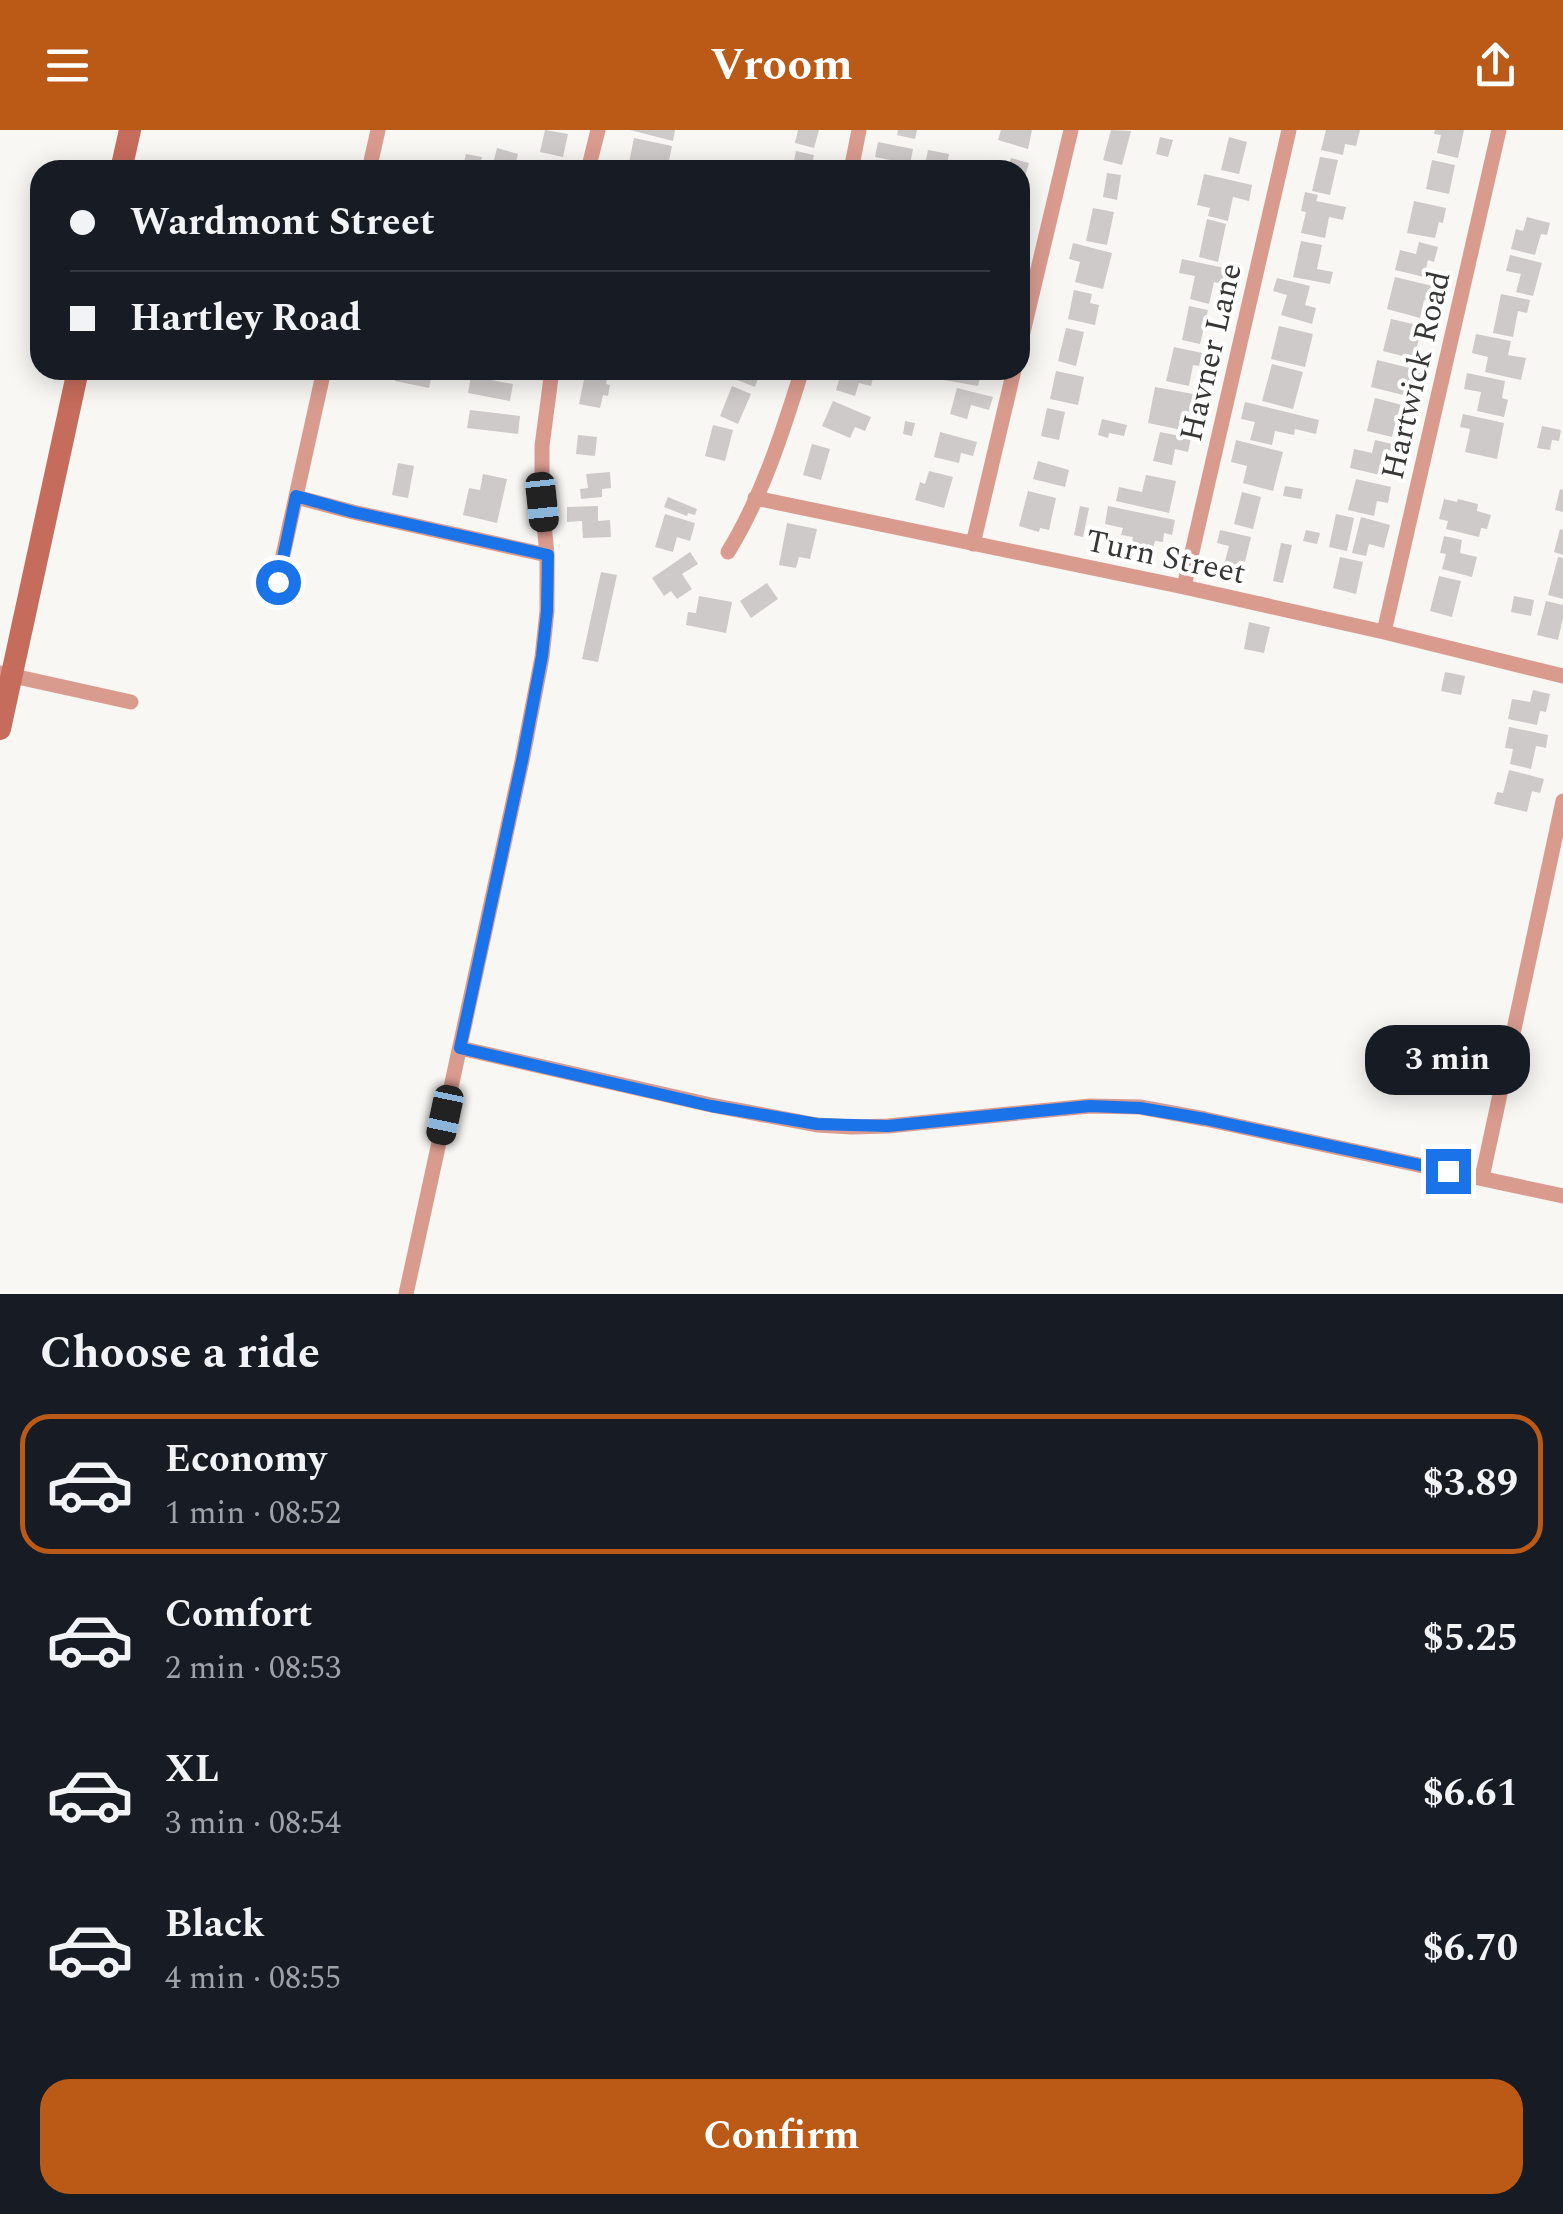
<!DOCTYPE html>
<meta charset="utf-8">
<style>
:root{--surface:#171b24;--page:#20242c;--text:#f1f3f6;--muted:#9ea1a6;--line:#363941;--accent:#ba5a16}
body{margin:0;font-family:Spectral,serif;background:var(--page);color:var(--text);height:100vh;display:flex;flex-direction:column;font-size:38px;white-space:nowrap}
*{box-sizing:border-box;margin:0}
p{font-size:32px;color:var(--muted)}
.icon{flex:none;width:55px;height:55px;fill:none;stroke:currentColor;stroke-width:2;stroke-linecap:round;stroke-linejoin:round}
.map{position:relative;height:1164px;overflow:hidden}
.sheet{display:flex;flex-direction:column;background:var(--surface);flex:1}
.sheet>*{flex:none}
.top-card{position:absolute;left:30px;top:30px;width:1000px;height:220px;border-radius:30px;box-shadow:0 5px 25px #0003;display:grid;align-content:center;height:220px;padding:0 40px;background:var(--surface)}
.end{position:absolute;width:45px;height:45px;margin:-22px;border:12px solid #1a73e8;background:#fff;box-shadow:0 0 0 5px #fff}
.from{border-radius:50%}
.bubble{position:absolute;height:70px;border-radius:30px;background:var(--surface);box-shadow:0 5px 25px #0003;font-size:32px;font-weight:700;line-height:70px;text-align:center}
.car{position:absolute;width:30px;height:60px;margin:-30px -15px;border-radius:12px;box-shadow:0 0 8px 2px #0007;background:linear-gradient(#222 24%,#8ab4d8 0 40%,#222 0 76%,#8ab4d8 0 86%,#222 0)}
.top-card b{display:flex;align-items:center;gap:35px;height:95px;font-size:38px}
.top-card b+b{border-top:2px solid var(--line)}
.top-card i{width:25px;height:25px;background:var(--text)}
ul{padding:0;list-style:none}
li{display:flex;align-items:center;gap:30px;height:140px;margin:0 20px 15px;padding:0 20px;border:5px solid transparent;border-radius:30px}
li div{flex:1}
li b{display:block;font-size:38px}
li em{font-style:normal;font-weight:700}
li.on{border-color:var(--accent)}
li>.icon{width:90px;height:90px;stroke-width:1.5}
h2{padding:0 40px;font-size:45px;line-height:120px}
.primary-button{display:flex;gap:20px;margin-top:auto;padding:20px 40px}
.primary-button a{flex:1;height:115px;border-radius:30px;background:var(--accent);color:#fff;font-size:40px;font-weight:700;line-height:115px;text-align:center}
header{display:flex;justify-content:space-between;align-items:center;height:130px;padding:0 40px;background:var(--accent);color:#fff;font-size:45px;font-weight:700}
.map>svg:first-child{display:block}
.building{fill:#cdcac9}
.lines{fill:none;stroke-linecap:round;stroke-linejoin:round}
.minor{stroke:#da9b8f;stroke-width:15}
.secondary{stroke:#c66c5c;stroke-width:22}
.route{stroke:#1a73e8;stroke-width:12}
.labels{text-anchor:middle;stroke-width:8;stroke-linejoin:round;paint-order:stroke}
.street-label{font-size:32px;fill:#373736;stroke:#fff}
</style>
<header><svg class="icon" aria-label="menu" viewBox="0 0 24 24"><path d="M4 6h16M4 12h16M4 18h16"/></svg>Vroom<svg class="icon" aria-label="share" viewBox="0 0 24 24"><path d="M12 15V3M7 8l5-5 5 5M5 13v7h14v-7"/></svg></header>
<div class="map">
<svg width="1563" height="1164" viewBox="0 0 1563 1164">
<rect width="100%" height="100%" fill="#f9f7f4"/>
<!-- building -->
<path class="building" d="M545,0L568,4L563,27L540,22Z
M630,0H675L673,11Z
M798,0H819L814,18L795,13Z
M898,0H917L915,9L897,5Z
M1001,0H1032L1028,19L998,10Z
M1111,0L1131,1L1122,35L1103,30Z
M1326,0H1360L1356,16L1345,14L1343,25L1321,20Z
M1435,0H1464L1458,28L1437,23L1441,5L1434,4Z
M1160,7L1173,10L1168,27L1156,24Z
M1229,7L1247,12L1239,44L1221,40Z
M634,8L672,16L667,40L628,38Z
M878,12L913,19L909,40H888L890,30L875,27Z
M497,18L518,24L514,40L492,38Z
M928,20L949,24L946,40L925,35Z
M796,21L814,25L811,40H792Z
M466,24L482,27L479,40H462Z
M1320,27L1338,30L1330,65L1312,61Z
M1011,28L1029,33L1021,60L1020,40H990L993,30L1009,35Z
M1432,30L1455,35L1449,64L1426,59Z
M1107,43L1121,45L1117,70L1103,67Z
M1204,44L1252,55L1249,71L1233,67L1228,91L1208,86L1210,78L1197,75Z
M1305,62L1318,65L1316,71L1346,77L1343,90L1329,87L1325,108L1301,103L1306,82L1301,81Z
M1414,71L1446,78L1443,93L1439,92L1435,108L1407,103Z
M1093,78L1114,82L1107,115L1086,111Z
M1527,87L1550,93L1547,105L1541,104L1535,125L1511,119L1516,99L1523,101Z
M1207,89L1226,94L1218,132L1199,127Z
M1301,111L1322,115L1317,139L1333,142L1330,154L1293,147Z
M1419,112L1438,117L1434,132L1428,130L1424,147L1395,140L1400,120L1416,124Z
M1073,113L1112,123L1103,159L1075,152L1080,132L1069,129Z
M1510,125L1542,133L1533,166L1516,162L1521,144L1506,141Z
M1182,129L1234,140L1230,156L1214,152L1209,174L1190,169L1195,146L1179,143Z
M1395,147L1441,158L1437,173L1424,170L1420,188L1387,179Z
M1277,148L1310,156L1305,175L1316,178L1312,194L1281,185L1287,165L1273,161Z
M1074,160L1092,164L1090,173L1099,175L1095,195L1068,189Z
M1501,164L1530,170L1527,183L1518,181L1513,207L1493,203Z
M1189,176L1208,180L1200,214L1182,210Z
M1391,189L1422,196L1414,229L1383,221Z
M1279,196L1313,204L1305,237L1271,229Z
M1066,198L1084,202L1076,236L1058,231Z
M1476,204L1511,211L1508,225L1526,228L1521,250L1485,242L1488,227L1472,223Z
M1174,217L1202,223L1199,236L1193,235L1189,256L1166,251Z
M1377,230L1422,241L1419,255L1406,251L1403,265L1371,257Z
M1272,234L1303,242L1293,279L1262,271Z
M398,240H412L432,244L429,258L395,251Z
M472,240H493L491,250L513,254L510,271L468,263Z
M586,240L608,244L606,254L610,255L608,266L603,265L600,278L579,274Z
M740,240H761L755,257L737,250Z
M842,240H875L871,256L859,253L855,266L836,260Z
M915,240H940L938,249L914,243Z
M946,240H982L978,256L944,250Z
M1056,241L1084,247L1078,275L1050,269Z
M1467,243L1505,251L1502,268L1508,270L1504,287L1477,281L1481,262L1464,259Z
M732,256L751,264L738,294L720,286Z
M1155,257L1204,266L1201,284L1185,281L1182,300L1148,293Z
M957,258L993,267L989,280L971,275L967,289L950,284Z
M1375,268L1406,276L1403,287L1397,286L1392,307L1367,301Z
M833,271L871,287L865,301L855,297L850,308L822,296Z
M1245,272L1319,290L1316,304L1295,299L1294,305L1275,301L1272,315L1250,310L1255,292L1241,289Z
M1047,278L1065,282L1059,310L1041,306Z
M470,280L520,286L518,304L467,298Z
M1463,284L1504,293L1497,329L1465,322L1470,299L1460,297Z
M1102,289L1127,295L1124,306L1109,303L1108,308L1098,305Z
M905,291L915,293L912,306L903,304Z
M713,295L733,300L725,331L705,326Z
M1542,296L1561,300L1559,311L1552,310L1550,320L1537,318Z
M940,302L977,312L973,326L961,323L959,333L934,327Z
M1160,302L1191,308L1188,322L1175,319L1172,335L1153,331Z
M578,305L597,307L595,326L576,324Z
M1236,310L1283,322L1273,361L1243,353L1247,336L1231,332Z
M1375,310L1392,314L1388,331L1383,330L1380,345L1350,338L1354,319L1372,323Z
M812,314L830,319L821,350L803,345Z
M1038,331L1069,340L1065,357L1033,349Z
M398,333L414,336L408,368L392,365Z
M929,341L953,347L944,378L915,370L920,352L925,354Z
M610,342L611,358L602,359V367L581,369L580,359L588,358L586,344Z
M483,344L507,349L497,393L463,385L469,358L480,360Z
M1146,345L1176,351L1169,383L1116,371L1119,357L1142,362Z
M1356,349L1391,357L1388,373L1377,371L1374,386L1348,380Z
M1285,356L1303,359L1301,369L1283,366Z
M1560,359L1563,360V382L1555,380Z
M1028,361L1056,368L1049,400L1040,398L1039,402L1019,396Z
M1242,362L1261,367L1253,399L1234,394Z
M668,367L697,379L695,385L688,383L687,386L664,377Z
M1444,369L1457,372L1458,369L1478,374L1477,381L1491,385L1487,399L1481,398L1479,407L1446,399L1448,391L1439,389Z
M598,376V391L610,390L611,407L583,408L582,391L567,392V377Z
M1080,376L1089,378L1083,407L1074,405Z
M1108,376L1175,390L1172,405L1164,403L1163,412L1155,411L1152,422L1131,418L1133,407L1121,405L1123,398L1105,394Z
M665,384L695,393L690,411L677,407L673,422L655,417Z
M1336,384L1354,388L1347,421L1329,417Z
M1361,387L1390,395L1384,418L1369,414L1366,426L1352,423Z
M787,393L817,399L810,429L799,427L796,438L779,435Z
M1560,399L1563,400V425L1554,422Z
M1220,400L1251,407L1243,440L1224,435L1229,416L1217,413Z
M1306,400L1320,403L1317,414L1303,411Z
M1444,406L1462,410L1460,423L1477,427L1472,447L1442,439L1446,424L1440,423Z
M1281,413L1292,415L1283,453L1273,451Z
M690,422L698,434L682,444L692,459L677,469L671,461L664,466L652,448Z
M1340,427L1363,432L1356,464L1333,458Z
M1558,427L1563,428V469L1548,465Z
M601,442L617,445L598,532L582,529Z
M1439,446L1461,451L1452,487L1430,481Z
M767,453L778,469L751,488L740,471Z
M699,466L732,472L726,503L686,495L688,482L696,483Z
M1514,466L1534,470L1531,486L1511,482Z
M1546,471L1563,475V488L1558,510L1537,505Z
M1249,492L1270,497L1264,523L1244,519Z
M1445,542L1465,546L1461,565L1441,561Z
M1533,560L1550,564L1546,582L1540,581L1537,595L1508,589L1512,569L1530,572Z
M1509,597L1548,605L1546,618L1536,616L1531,639L1510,634L1513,619L1505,618Z
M1509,640L1544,649L1540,663L1532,661L1527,682L1494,674L1497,662L1503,663Z"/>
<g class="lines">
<!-- minor -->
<path class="minor" d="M369,40L378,0
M588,40L598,0
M851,40L859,0
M1020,215L1071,0
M296,367L353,382L547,425
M755,368L1184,457L1384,502L1563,546
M973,414L1014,240
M728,422C762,367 783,301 802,240
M277,452L324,240
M1184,457L1289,0
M1384,502L1499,0
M0,543L131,572
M460,918L711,975L817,995L852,997L888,996L1090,976L1140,977L1205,989L1563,1066
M1482,1048L1563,671
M406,1164L522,631L542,527L547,481V425L542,372V316L552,240"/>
<!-- secondary -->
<path class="secondary" d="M121,40L130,0
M0,599L78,240"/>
</g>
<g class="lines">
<!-- route -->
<path class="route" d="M278,452L296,366L353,382L548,425L547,481L542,526L522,631L460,918L711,976L817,994L888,996L1090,976L1140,978L1205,989L1448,1041"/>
</g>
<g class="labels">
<!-- street labels -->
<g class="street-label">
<text transform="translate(1210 222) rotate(-77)" y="11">Havner Lane</text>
<text transform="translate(1415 245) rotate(-77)" y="11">Hartwick Road</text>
<text transform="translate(1166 426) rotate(12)" y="11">Turn Street</text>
</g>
</g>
</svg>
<i class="end from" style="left:278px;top:452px"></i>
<i class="end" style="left:1448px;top:1041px"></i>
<div class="bubble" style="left:1365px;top:895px;width:165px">3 min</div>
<i class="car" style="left:542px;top:372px;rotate:174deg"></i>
<i class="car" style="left:445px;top:985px;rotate:192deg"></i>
<div class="top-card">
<b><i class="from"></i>Wardmont Street</b>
<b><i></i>Hartley Road</b>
</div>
</div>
<section class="sheet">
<h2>Choose a ride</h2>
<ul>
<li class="on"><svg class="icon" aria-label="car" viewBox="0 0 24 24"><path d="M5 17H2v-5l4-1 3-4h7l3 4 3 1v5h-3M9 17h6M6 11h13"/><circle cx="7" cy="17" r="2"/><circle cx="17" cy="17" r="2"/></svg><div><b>Economy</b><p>1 min · 08:52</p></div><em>$3.89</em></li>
<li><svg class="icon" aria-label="car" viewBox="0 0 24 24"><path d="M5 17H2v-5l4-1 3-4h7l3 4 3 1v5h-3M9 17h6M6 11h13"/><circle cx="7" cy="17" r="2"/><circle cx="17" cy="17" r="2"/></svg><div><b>Comfort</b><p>2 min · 08:53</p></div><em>$5.25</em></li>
<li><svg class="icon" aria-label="car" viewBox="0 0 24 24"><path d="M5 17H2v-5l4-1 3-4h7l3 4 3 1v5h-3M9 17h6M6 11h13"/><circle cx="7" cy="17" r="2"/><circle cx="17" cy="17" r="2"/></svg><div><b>XL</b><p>3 min · 08:54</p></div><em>$6.61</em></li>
<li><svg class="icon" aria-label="car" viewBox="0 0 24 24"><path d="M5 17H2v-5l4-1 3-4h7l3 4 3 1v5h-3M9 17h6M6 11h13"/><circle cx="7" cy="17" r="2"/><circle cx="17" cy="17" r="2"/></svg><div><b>Black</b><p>4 min · 08:55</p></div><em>$6.70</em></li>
</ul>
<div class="primary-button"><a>Confirm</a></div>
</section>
